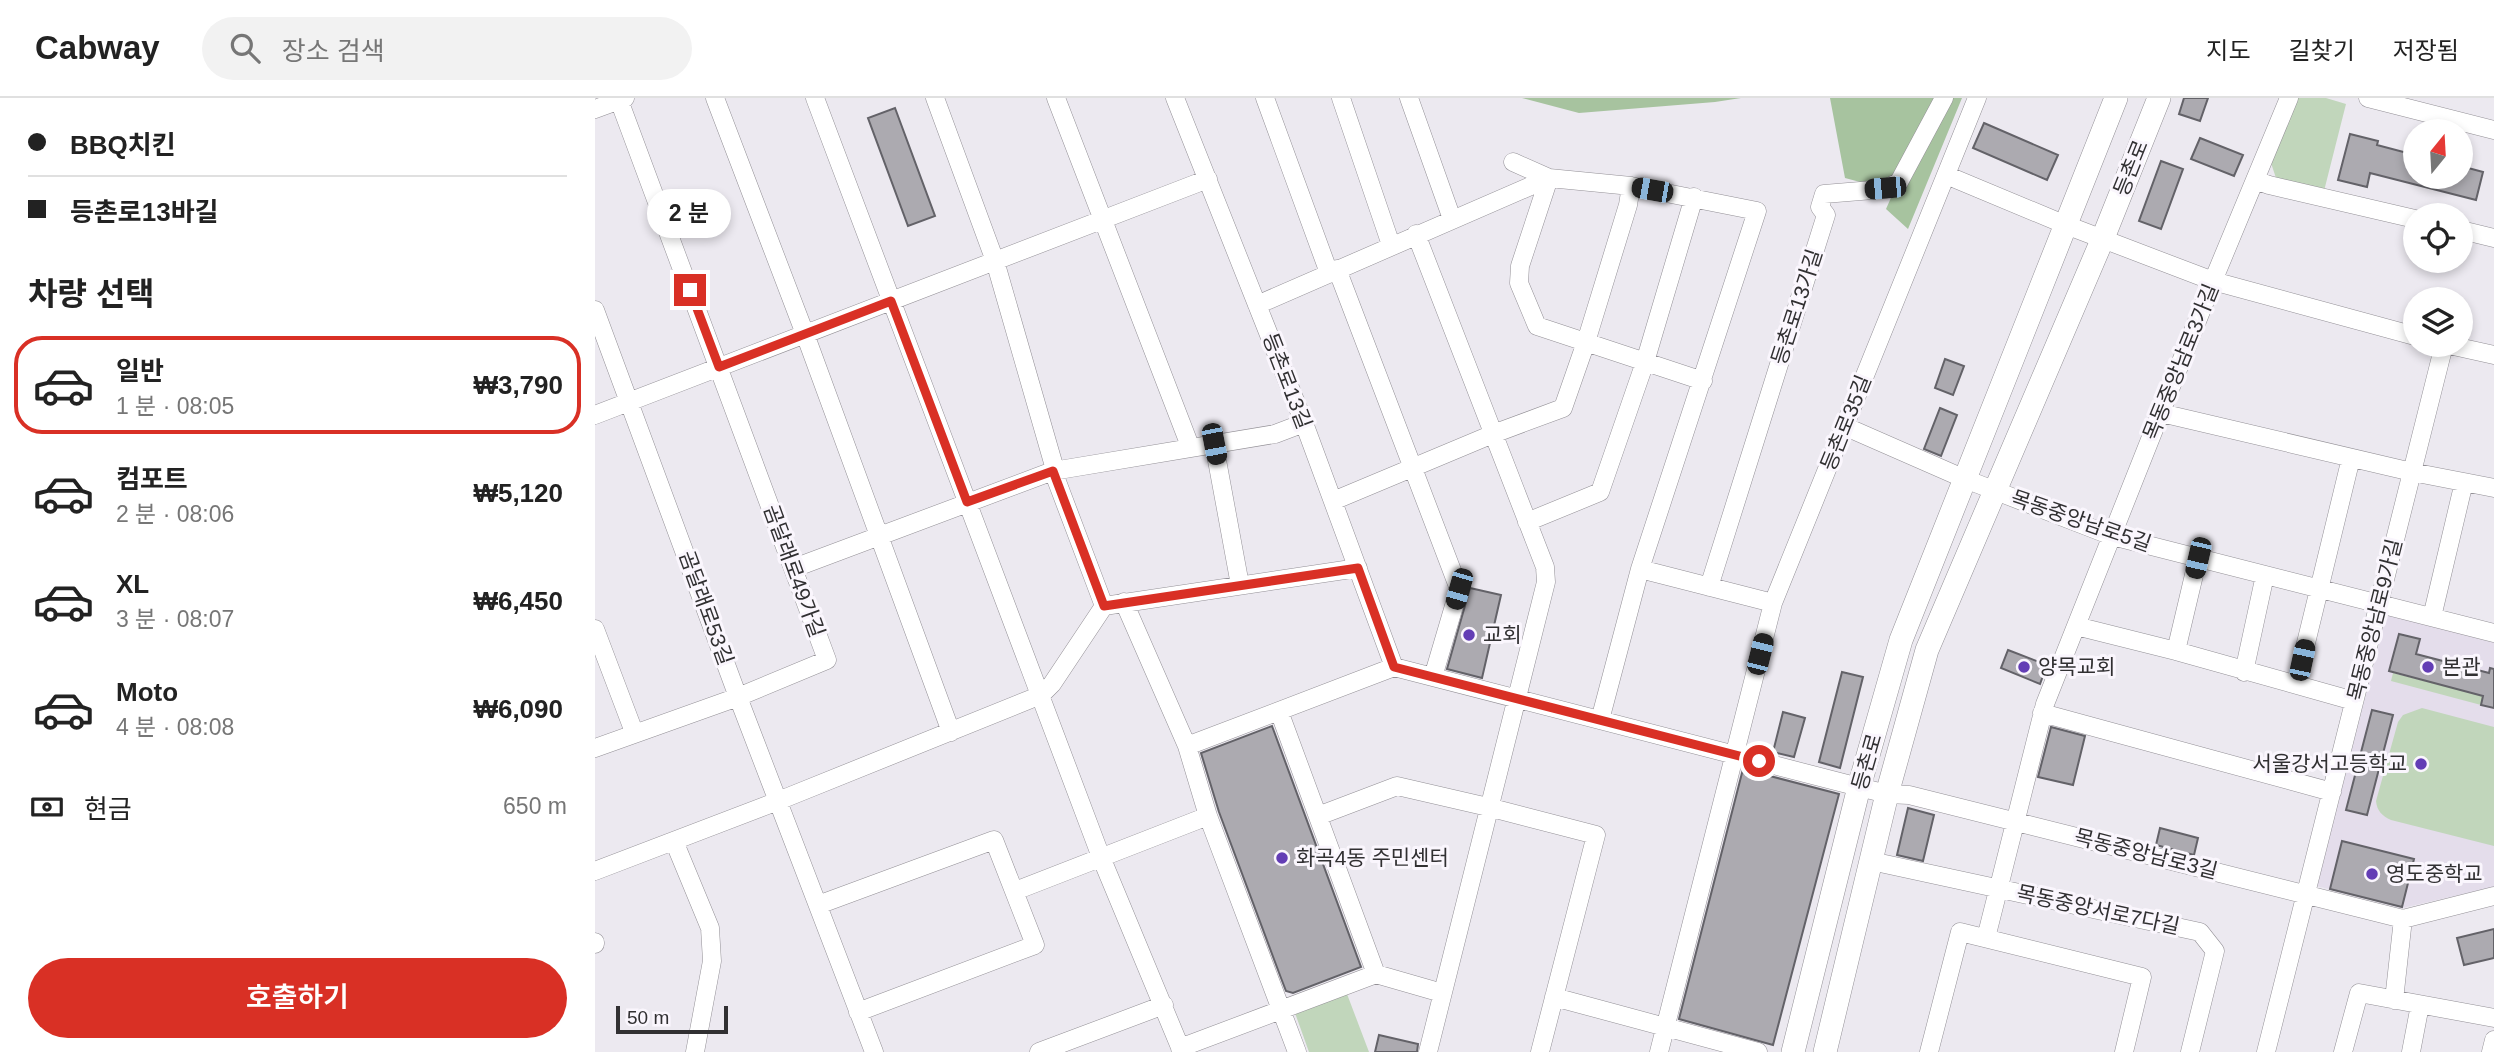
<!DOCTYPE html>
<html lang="ko">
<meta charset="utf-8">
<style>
:root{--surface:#fff;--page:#f2f2f2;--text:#222;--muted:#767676;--line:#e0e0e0;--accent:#d93025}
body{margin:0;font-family:Helvetica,"Noto Sans KR",sans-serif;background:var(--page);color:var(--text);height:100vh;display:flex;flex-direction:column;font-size:26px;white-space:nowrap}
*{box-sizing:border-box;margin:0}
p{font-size:23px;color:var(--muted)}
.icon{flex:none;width:38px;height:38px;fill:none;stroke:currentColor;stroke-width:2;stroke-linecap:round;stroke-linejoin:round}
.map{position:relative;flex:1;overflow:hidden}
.details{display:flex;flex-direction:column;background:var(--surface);width:595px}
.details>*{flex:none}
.top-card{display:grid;align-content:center;height:154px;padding:0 28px;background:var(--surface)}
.needle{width:46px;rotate:18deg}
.buttons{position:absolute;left:1808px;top:21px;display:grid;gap:14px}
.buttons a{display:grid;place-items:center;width:70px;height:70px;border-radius:50%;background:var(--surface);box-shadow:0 4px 10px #0003;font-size:35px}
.scale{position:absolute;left:21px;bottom:18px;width:112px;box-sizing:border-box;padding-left:7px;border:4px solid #313032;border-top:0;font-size:19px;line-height:24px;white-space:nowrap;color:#313032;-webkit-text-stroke:5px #faf6fd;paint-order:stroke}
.end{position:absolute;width:32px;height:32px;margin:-16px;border:9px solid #d93025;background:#fff;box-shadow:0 0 0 4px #fff}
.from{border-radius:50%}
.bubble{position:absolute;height:49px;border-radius:24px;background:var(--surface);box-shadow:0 4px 10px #0003;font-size:23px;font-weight:600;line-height:49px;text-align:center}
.car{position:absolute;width:21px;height:42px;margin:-21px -10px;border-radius:9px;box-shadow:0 0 5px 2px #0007;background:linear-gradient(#222 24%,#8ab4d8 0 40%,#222 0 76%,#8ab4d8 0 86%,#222 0)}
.top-card b{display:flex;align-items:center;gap:24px;height:66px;font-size:26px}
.top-card b+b{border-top:2px solid var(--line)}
.top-card i{width:18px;height:18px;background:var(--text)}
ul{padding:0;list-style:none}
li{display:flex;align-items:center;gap:21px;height:98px;margin:0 14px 10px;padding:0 14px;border:4px solid transparent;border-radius:28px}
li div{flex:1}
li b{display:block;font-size:26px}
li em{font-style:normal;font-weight:600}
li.selected{border-color:var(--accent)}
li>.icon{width:63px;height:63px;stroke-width:1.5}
h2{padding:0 28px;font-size:32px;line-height:84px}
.pay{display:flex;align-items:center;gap:18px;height:77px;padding:0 28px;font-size:26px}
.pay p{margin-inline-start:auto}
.cta{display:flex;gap:14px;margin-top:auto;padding:14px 28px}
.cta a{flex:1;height:80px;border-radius:42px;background:var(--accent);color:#fff;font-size:28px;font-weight:600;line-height:80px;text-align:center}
header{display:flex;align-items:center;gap:42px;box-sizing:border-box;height:98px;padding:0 35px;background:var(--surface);border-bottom:2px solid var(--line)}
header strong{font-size:33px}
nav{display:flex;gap:38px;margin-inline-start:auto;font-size:24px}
.search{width:490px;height:63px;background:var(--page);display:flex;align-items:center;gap:18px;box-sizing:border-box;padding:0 24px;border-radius:38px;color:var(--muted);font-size:26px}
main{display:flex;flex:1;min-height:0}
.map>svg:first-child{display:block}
.built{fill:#e4ddeb}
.green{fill:#c1d6bb}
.forest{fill:#a7c39f}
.building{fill:#acaab0;stroke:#636268;stroke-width:2}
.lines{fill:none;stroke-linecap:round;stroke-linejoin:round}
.minor-casing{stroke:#939096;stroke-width:19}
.major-casing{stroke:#939096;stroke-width:24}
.minor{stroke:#fff;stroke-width:18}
.major{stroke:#fff;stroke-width:23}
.route{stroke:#d93025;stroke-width:9}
.poi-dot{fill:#633db5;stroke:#faf6fd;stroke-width:2.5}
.labels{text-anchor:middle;stroke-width:6;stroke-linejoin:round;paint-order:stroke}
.street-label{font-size:21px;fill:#313032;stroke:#faf6fd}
.poi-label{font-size:21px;fill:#313032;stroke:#faf6fd;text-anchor:start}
</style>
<header>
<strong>Cabway</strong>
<div class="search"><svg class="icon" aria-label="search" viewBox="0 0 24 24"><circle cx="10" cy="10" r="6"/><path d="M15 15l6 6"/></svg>장소 검색</div>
<nav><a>지도</a><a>길찾기</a><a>저장됨</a></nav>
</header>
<main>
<section class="details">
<div class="top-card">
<b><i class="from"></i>BBQ치킨</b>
<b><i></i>등촌로13바길</b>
</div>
<h2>차량 선택</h2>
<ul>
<li class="selected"><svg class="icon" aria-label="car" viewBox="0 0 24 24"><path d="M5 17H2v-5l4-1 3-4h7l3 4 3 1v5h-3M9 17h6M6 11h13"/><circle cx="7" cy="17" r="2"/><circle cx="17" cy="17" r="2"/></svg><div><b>일반</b><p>1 분 · 08:05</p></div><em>₩3,790</em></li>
<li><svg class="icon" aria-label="car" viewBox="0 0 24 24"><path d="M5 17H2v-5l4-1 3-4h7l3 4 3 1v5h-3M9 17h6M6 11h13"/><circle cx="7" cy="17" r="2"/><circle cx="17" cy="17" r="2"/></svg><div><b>컴포트</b><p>2 분 · 08:06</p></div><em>₩5,120</em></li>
<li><svg class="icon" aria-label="car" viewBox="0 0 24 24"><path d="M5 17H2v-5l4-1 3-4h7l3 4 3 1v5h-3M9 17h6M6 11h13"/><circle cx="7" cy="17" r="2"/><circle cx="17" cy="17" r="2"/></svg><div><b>XL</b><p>3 분 · 08:07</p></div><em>₩6,450</em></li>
<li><svg class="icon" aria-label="car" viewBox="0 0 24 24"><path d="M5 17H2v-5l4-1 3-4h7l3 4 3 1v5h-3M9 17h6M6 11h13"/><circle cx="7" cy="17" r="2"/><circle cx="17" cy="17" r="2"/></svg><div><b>Moto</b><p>4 분 · 08:08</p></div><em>₩6,090</em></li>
</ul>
<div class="pay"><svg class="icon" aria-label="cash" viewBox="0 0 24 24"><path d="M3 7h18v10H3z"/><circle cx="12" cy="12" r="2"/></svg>현금<p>650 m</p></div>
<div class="cta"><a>호출하기</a></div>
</section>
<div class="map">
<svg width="1899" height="954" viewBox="0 0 1899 954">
<rect width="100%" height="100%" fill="#ece9f0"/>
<!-- built -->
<path class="built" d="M1792,515L1899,545V789L1807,810L1722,788Z"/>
<!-- green -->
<path class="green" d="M1702,0H1731L1751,6L1729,93L1681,80L1675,62Z
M1798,575L1888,598L1886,607L1796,583Z
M1827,610L1899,629V748L1796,722C1787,718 1782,713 1781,703L1803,624L1808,617Z
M752,896L774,954H714L700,915Z"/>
<!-- forest -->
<path class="forest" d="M927,0H1146L1120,4L984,15Z
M1235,0H1367L1313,131L1291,111L1299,93L1250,80Z"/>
<!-- building -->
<path class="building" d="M1589,0H1613L1605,23L1584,16Z
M300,10L340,118L313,128L273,20Z
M1389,25L1463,57L1452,82L1378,50Z
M1755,36L1783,43L1782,47L1820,57V79H1866V68L1888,74L1881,102L1775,75L1772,89L1743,82Z
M1605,40L1648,57L1639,78L1596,61Z
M1566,63L1588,71L1566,131L1544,123Z
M1350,261L1369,268L1358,297L1340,290Z
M1345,310L1362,317L1346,358L1329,351Z
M875,490L906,497L887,580L852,571Z
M1804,536L1825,541L1821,556L1894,575L1895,570L1899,571V610L1886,607L1888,598L1794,573Z
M1413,552L1452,567L1445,586L1406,570Z
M1247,574L1268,579L1245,670L1224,664Z
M1777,612L1798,617L1772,717L1751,712Z
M1188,614L1210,620L1199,659L1178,654Z
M677,628L766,869L698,895L691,893L686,880L624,714L606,655Z
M1456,629L1490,638L1478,687L1443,679Z
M1148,671L1244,696L1178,947L1084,921Z
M1313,710L1339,717L1328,763L1302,757Z
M1565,730L1603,740L1599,757L1561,747Z
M1747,743L1819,761L1807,809L1735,791Z
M1899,831V860L1869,867L1862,840Z
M784,937L823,946L822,954H780Z"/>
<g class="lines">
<!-- minor casing -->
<g class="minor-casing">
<path id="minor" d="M120,0L210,236L356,634
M220,0L506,759L587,954
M340,0L400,163L459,368L458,373L509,508
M461,0L595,348
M580,0L709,325L799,569L1264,689L1292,696L1314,697L1808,821L1899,798
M670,0L734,175
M746,0L796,147
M814,0L857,121
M1773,0L1899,32
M0,11L30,0
M918,64L954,80L925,168L924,185L942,228L1108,283
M1351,77L1471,127L1618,183L1820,238
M1660,82L1674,87L1820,121
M1866,132L1899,140
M821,136L950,469L951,484L833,954
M742,171L864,491L838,579
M662,207L954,80L1036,88L1162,113L1045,471L1005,622
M0,212L143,599L279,954
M1854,247L1899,257
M1566,315L1817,374L1899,390
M0,317L613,81
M1249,328L1370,381L1517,438L1899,535
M619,346L645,487
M738,403L898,336L968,310L991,244L1033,107L1036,88
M932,424L1005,394L1050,264L1099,99
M199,470L458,373L680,336L709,325
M1045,471L1178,505
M1114,489L1231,117L1225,109L1229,96L1290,91L1304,84L1349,0
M529,504L592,648L613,718L702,954
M1837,519L1869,384
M1481,528L1581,553L1759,603
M0,531L39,634
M1581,553L1603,460
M1649,574L1670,477
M1701,586L1756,360
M684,613L781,876L847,895
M1447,615L1737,694
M592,648L799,569
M0,650L143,599L232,562L24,2
M723,718L802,688L893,709L1001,737L945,954
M79,743L115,830L117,863L100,954
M1276,763L1605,834L1620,853L1595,954
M0,773L183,703L446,597L457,586L509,508L763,470
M420,793L613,718
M223,807L399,742L440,847L263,914
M1391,840L1450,606L1618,183L1694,0
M0,844V846
M959,899L1163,954
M1799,902L1808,821
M585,950L781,876
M444,954L569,907
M1064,954L1178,505L1382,0
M1334,954L1365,834L1547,879L1529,954
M1671,954L1849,247
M1748,954L1764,895L1899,920
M1816,954L1825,907
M1896,954L1899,942"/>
</g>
<!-- major casing -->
<g class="major-casing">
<path id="major" d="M1198,954L1264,689L1306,542L1521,0
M1230,954L1292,696L1332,552L1508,140L1564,0"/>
</g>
<!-- minor -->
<use href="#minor" class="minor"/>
<!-- major -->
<use href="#major" class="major"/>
</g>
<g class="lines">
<!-- route -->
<path class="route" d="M95,192L124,269L296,203L372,404L458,373L509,508L763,470L799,569L1164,663"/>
</g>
<!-- markers -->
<g class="poi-dot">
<circle cx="874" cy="537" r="7"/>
<circle cx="1429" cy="569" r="7"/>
<circle cx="1833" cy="569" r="7"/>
<circle cx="1826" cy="666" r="7"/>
<circle cx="687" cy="760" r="7"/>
<circle cx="1777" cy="776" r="7"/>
</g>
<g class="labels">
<!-- street labels -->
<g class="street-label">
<text transform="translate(1536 70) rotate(-68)" y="7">등촌로</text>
<text transform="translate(1202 209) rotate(-72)" y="7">등촌로13가길</text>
<text transform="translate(1586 264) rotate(-68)" y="7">목동중앙남로3가길</text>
<text transform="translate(692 283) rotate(69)" y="7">등촌로13길</text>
<text transform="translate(1251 325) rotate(-68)" y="7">등촌로35길</text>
<text transform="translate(1486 423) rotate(19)" y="7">목동중앙남로5길</text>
<text transform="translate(199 473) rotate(70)" y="7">곰달래로49가길</text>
<text transform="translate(111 510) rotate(70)" y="7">곰달래로53길</text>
<text transform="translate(1780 522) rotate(-76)" y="7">목동중앙남로9가길</text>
<text transform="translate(1272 664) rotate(-74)" y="7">등촌로</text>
<text transform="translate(1551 756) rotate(14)" y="7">목동중앙남로3길</text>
<text transform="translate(1503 812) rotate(12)" y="7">목동중앙서로7다길</text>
</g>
<!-- poi labels -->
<g class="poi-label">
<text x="888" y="544">교회</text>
<text x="1443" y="576">양목교회</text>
<text x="1847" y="576">본관</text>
<text x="1812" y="673" text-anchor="end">서울강서고등학교</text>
<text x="701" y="767">화곡4동 주민센터</text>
<text x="1791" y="783">영도중학교</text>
</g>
</g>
</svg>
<div class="buttons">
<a><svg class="needle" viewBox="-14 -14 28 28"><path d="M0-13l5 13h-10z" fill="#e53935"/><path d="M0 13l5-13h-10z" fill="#767676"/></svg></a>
<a><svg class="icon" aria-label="locate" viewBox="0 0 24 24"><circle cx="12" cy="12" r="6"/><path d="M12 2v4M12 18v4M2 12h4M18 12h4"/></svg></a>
<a><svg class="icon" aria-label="layers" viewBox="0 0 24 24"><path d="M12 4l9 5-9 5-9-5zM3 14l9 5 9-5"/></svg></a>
</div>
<div class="scale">50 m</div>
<i class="end from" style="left:1164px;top:663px"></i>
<i class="end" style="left:95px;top:192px"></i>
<div class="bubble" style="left:52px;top:91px;width:84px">2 분</div>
<i class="car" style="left:1290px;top:90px;rotate:265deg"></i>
<i class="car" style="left:1057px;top:92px;rotate:280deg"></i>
<i class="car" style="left:619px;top:346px;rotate:169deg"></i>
<i class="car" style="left:1603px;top:460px;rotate:193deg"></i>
<i class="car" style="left:864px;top:491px;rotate:196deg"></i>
<i class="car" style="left:1165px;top:556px;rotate:14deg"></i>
<i class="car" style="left:1707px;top:562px;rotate:12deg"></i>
</div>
</main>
